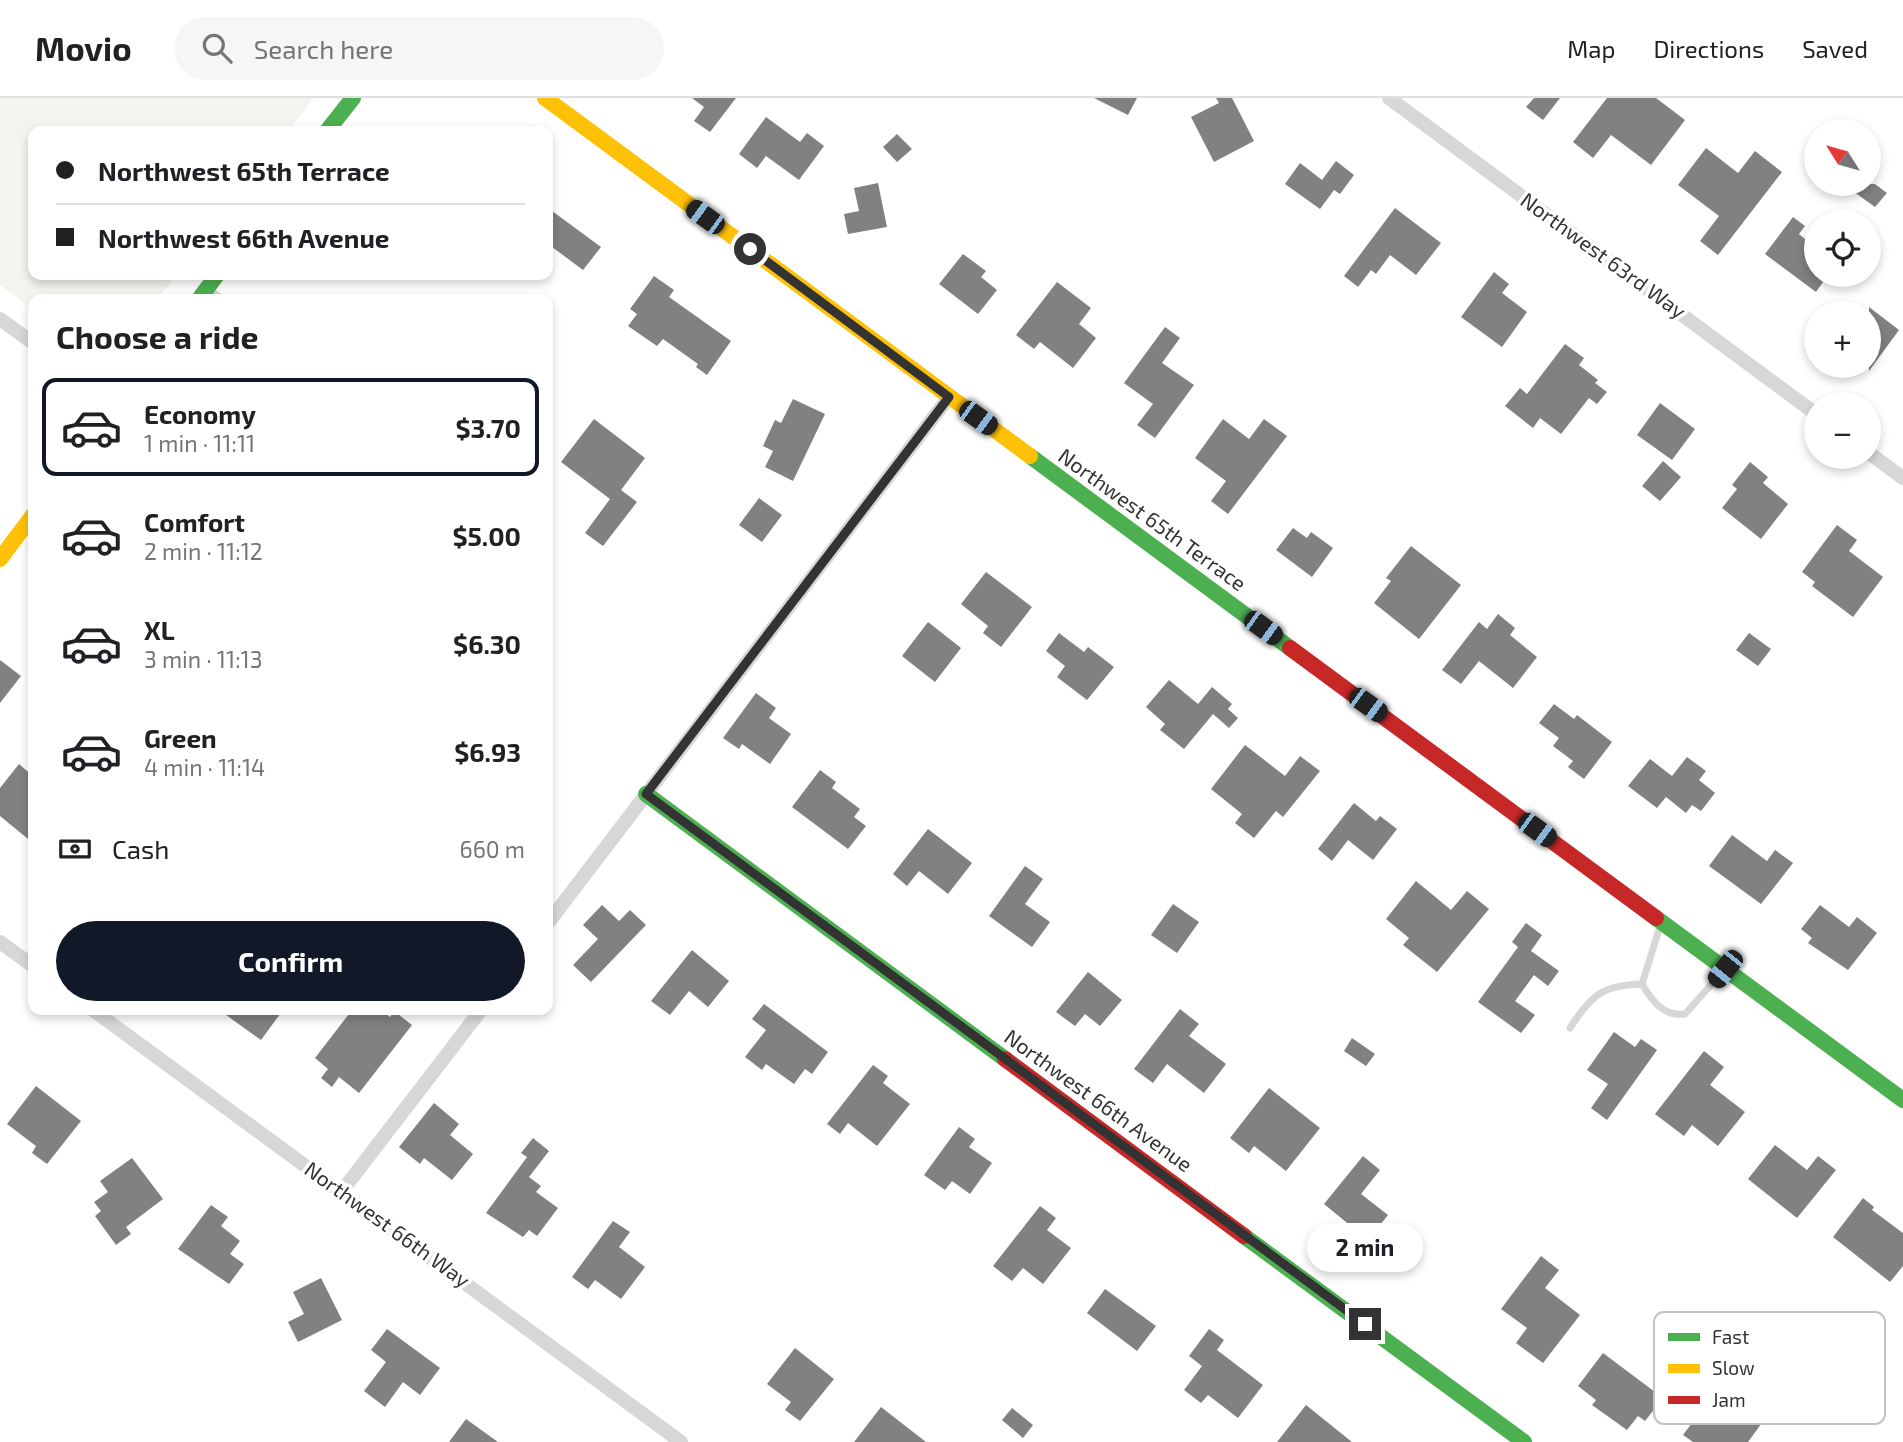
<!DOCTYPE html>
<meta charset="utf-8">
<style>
:root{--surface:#fff;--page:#f6f6f6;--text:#202124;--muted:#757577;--line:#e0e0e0;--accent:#111827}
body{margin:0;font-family:"Exo 2",sans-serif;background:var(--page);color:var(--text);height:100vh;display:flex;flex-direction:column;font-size:26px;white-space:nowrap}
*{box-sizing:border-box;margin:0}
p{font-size:23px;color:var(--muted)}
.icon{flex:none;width:38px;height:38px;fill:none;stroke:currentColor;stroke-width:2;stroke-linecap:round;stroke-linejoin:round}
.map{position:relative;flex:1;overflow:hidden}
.side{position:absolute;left:28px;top:196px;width:525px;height:721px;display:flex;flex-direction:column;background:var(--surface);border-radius:14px;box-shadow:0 4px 10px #0003}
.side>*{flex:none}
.guide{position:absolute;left:28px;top:28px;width:525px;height:154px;border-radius:14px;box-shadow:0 4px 10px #0003;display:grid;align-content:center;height:154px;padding:0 28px;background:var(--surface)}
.needle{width:46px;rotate:307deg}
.fabs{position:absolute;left:1804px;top:21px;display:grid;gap:14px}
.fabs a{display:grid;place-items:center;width:77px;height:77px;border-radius:50%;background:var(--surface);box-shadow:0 4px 10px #0003;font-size:35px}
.end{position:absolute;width:32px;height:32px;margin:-16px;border:9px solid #333;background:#fff;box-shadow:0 0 0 4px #fff}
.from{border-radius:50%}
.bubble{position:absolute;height:49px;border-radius:24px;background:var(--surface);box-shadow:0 4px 10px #0003;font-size:23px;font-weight:700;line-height:49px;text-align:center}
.car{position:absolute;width:21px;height:42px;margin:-21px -10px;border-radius:9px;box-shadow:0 0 5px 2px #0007;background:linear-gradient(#222 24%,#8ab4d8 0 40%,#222 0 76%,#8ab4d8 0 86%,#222 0)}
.guide b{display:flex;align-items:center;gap:24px;height:66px;font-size:26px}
.guide b+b{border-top:2px solid var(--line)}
.guide i{width:18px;height:18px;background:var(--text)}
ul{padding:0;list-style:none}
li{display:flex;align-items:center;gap:21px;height:98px;margin:0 14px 10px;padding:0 14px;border:4px solid transparent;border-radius:14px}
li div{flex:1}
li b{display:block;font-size:26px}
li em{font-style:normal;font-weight:700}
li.current{border-color:var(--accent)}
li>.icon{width:63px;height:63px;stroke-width:1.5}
h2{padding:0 28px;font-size:32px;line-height:84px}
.pay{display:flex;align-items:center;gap:18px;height:77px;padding:0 28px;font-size:26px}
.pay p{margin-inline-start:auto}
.primary-button{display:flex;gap:14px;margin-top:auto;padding:14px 28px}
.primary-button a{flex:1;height:80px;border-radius:42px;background:var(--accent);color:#fff;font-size:28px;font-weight:700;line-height:80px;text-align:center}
header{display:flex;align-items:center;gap:42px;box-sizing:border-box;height:98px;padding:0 35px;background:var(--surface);border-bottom:2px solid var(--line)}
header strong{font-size:33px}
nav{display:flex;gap:38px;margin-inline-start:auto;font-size:24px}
.search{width:490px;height:63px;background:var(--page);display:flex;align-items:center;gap:18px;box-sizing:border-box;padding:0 24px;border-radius:38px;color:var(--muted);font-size:26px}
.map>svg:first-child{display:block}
.green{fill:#f1f5ed}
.building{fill:#818181}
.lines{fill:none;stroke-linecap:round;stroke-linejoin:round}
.lane{stroke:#d7d7d7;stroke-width:7}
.street{stroke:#d7d7d7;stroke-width:14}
.fast{stroke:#4caf50;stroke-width:16}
.slow{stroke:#ffc107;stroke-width:16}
.jam{stroke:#c62828;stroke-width:16}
.route{stroke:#333;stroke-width:9}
.labels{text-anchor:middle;stroke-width:7;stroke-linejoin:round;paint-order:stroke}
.street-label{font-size:21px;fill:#333;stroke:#fff}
.key{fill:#fff;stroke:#c2c2c2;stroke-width:2}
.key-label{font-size:19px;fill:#333}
</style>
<header>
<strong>Movio</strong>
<div class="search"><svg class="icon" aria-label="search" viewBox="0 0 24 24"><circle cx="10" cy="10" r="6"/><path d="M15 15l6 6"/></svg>Search here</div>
<nav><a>Map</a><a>Directions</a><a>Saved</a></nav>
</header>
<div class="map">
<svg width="1903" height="1344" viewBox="0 0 1903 1344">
<rect width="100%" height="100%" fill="#fff"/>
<!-- green -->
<path class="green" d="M0,0H313L288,33H33V177H177L157,201H33V212L0,187Z"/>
<!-- building -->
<path class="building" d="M692,0H736L710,34L694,23L704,9Z
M1094,0H1137L1128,17Z
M1216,0H1232L1254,43L1214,64L1191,19L1219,5Z
M1534,0H1560L1543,22L1526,9Z
M1607,0H1656L1685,22L1651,67L1611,37L1593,60L1573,44Z
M766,19L800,44L807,35L824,48L799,82L766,58L757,70L739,56Z
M897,36L912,51L897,64L883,49Z
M1706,50L1738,75L1755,53L1782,74L1718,157L1700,143L1719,118L1678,87Z
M1336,63L1354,77L1340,96L1334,92L1320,111L1285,86L1300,65L1322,82Z
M878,85L887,129L848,136L844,116L859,113L854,90Z
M1843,86H1875L1887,95L1875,109Z
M548,110L601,149L583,172L548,146Z
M1395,110L1441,145L1416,177L1390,157L1376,176L1371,172L1358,189L1344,178Z
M1793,119L1805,128L1799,136L1816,150V177H1828L1816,194L1765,156Z
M963,156L986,173L981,179L997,192L978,216L939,186Z
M1494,174L1509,186L1502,195L1527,214L1502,249L1461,219Z
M654,178L674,192L669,199L731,243L707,277L696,269L698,266L663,241L657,248L628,228L637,216L630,211Z
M1057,184L1091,210L1079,226L1096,240L1073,270L1040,244L1034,251L1016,237Z
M1869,209L1899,232L1869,273Z
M1165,229L1180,240L1162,265L1194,287L1155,340L1137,327L1153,306L1124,285Z
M1565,246L1584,260L1579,267L1598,282L1595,285L1607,294L1597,306L1589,300L1561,336L1540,320L1533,330L1505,308L1520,290L1527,296Z
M793,301L825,316L793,383L765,369L773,353L763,348L775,322L781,325Z
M1660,305L1695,331L1672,362L1637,337Z
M594,321L645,360L621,392L637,404L603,448L585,435L610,401L561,364Z
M1223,321L1249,341L1264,321L1287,338L1228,416L1211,403L1226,383L1195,360Z
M1663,363L1681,379L1660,403L1642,388Z
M1750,364L1768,379L1763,385L1788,406L1761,441L1722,410L1737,391L1732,387Z
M759,400L782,417L762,444L739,427Z
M1837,427L1857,442L1849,453L1883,479L1853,519L1812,488L1815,484L1802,474Z
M1293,430L1307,440L1311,434L1333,450L1312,479L1276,452Z
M1411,448L1461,487L1419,541L1374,505L1391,483L1386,480Z
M986,474L1032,509L1001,549L983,535L988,528L961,506Z
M1498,516L1515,530L1510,537L1537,559L1513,590L1479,563L1461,586L1442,572L1479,524L1487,531Z
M928,524L961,550L935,584L902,558Z
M1059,535L1084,554L1088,549L1114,569L1087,602L1057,579L1065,568L1046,553Z
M1749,535L1771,551L1758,568L1736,552Z
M0,562L21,578L0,605Z
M1169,582L1198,606L1212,589L1232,606L1228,611L1238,620L1229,630L1213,616L1184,651L1160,632L1165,626L1146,609Z
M756,595L776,610L769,620L791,636L770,666L742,646L739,651L723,640Z
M1554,606L1574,621L1577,617L1612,644L1584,681L1568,669L1573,663L1553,648L1559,640L1539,625Z
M1245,647L1285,678L1300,658L1320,673L1283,719L1276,713L1254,740L1235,725L1242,716L1211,691Z
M1687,659L1706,673L1699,682L1715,695L1701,713L1692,707L1686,715L1666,699L1657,710L1628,688L1650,661L1672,678Z
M19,666L33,678V745L0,718V690Z
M820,672L836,684L832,690L860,711L854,719L866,728L848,751L792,709Z
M1354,705L1376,723L1380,718L1397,731L1373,762L1348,742L1332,763L1318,751Z
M928,731L972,765L948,796L919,773L907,788L893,776Z
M1732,737L1767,763L1775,752L1793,765L1761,806L1709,768Z
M1025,768L1043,781L1025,806L1050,824L1032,849L989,818Z
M1416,783L1451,812L1467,793L1489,811L1437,874L1403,847L1409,840L1386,821Z
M1173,806L1199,824L1177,855L1151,837Z
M602,807L619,823L630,812L646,827L591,884L573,867L598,841L583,827Z
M1820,807L1849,829L1857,819L1877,835L1848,872L1808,845L1812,840L1801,831Z
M1526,825L1542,837L1531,853L1559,873L1548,888L1534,877L1515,903L1535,917L1521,935L1478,904L1518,849L1512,844Z
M692,852L729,883L708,909L689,893L670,917L651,903Z
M1088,874L1122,902L1100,928L1085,916L1075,928L1056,914Z
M764,906L828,954L812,976L805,971L794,986L766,966L762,972L745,959L766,932L752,921Z
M1180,911L1199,926L1189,938L1226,966L1204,995L1167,966L1153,985L1134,971Z
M219,912H283L261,942Z
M352,912H381L390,919L394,913L412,927L359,995L339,979L332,989L321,980L328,971L315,960Z
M1614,934L1635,949L1641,941L1657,952L1607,1022L1591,1010L1608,986L1587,972Z
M1352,940L1375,956L1366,968L1344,953Z
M1704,953L1724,969L1710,987L1745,1014L1718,1048L1692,1027L1684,1038L1655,1016Z
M873,967L888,978L883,985L910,1006L877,1048L848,1025L840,1036L827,1026Z
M36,988L81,1023L47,1066L32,1055L36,1048L7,1026Z
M1269,990L1320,1030L1286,1073L1254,1048L1249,1055L1230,1040Z
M434,1005L459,1026L450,1037L473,1056L452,1082L424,1060L420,1066L399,1049Z
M959,1029L975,1041L969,1049L992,1065L970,1096L952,1083L945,1092L924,1077Z
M533,1040L549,1053L529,1079L541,1088L536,1094L558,1110L537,1138L529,1132L523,1139L486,1115L527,1059L521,1055Z
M1775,1047L1807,1072L1818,1058L1836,1072L1797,1120L1748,1081Z
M1363,1058L1380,1072L1361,1096L1388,1117L1368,1142L1324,1106Z
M132,1060L163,1101L126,1129L131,1136L116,1147L95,1118L101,1113L94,1104L108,1094L100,1083Z
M1863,1100L1874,1109L1872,1112L1903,1135V1168L1890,1184L1833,1139Z
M211,1107L228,1119L221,1128L240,1143L230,1156L244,1166L229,1186L178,1151Z
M1040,1108L1056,1120L1047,1132L1071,1150L1043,1186L1023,1170L1012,1183L993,1168Z
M613,1123L630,1134L619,1149L645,1169L621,1201L595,1182L588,1191L572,1179Z
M1541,1158L1559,1172L1545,1190L1580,1217L1543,1265L1516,1245L1527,1230L1501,1211Z
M321,1180L342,1222L298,1244L288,1224L304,1216L293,1194Z
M1105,1191L1156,1228L1137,1253L1087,1215Z
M387,1231L440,1270L420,1297L403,1284L385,1309L364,1293L386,1264L371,1252Z
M1209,1231L1224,1242L1217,1252L1263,1287L1238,1320L1208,1297L1201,1305L1184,1292L1202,1268L1189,1258Z
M795,1250L834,1281L800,1323L785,1312L791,1304L767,1286Z
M1603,1255L1663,1300L1645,1323L1638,1318L1627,1332L1592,1307L1596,1302L1578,1288Z
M1711,1299L1737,1318L1748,1303L1767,1318L1748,1344H1693L1683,1337Z
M1306,1307L1352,1344H1277Z
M881,1309L926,1344H854Z
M1012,1310L1033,1327L1023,1340L1002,1322Z
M466,1321L498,1344H449Z"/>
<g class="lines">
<!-- lane -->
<path class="lane" d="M1661,825L1642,886C1652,903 1664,919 1685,916L1725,871
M1570,930C1591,897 1603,887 1642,886"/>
<!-- street -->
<path class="street" d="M1389,0L1816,316
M205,193L217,201
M0,221L33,245
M1869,355L1903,380
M548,825L949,299
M0,844L33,868
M93,912L681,1344
M342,1093L481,912"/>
<!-- fast -->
<path class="fast" d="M327,33L353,0
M199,201L217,177
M1030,358L1290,550
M646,696L1005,961
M1656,820L1903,1002
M1244,1138L1524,1344"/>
<!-- slow -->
<path class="slow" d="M545,0L1030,358
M0,461L33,417"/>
<!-- jam -->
<path class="jam" d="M1290,550L1656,820
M1005,961L1244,1138"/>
</g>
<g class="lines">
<!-- route -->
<path class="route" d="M750,151L949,299L646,696L1365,1226"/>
</g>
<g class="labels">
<!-- street labels -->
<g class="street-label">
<text transform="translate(1603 158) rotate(36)" y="7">Northwest 63rd Way</text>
<text transform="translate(1152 422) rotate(36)" y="7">Northwest 65th Terrace</text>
<text transform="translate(1098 1003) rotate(36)" y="7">Northwest 66th Avenue</text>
<text transform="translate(387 1127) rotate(36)" y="7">Northwest 66th Way</text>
</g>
</g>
<!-- legend -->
<rect x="1654" y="1214" width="231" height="112" rx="10" class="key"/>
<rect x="1668" y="1235" width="32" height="8" fill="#4caf50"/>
<rect x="1668" y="1266" width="32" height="9" fill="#ffc107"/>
<rect x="1668" y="1298" width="32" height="8" fill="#c62828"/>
<g class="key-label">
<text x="1712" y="1246">Fast</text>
<text x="1712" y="1277">Slow</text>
<text x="1712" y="1309">Jam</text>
</g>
</svg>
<div class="fabs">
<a><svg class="needle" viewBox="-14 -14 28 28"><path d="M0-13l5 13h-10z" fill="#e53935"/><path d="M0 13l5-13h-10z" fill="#757577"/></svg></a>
<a><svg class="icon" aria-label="locate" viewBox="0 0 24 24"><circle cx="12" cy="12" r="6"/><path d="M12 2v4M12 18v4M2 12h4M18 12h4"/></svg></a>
<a>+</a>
<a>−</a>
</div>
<i class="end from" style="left:750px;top:151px"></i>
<i class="end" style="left:1365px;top:1226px"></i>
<div class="bubble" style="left:1307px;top:1125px;width:116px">2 min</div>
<i class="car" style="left:705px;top:119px;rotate:306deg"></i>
<i class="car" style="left:978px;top:320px;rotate:126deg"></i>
<i class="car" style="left:1263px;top:530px;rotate:126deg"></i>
<i class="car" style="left:1368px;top:607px;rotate:126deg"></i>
<i class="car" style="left:1537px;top:732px;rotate:126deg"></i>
<i class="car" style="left:1725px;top:871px;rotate:219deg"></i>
<div class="guide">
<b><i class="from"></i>Northwest 65th Terrace</b>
<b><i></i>Northwest 66th Avenue</b>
</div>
<section class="side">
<h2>Choose a ride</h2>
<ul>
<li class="current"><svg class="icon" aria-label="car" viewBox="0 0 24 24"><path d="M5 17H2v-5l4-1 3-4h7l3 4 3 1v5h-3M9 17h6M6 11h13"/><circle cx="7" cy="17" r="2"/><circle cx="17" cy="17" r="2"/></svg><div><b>Economy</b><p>1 min · 11:11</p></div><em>$3.70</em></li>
<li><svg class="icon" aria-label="car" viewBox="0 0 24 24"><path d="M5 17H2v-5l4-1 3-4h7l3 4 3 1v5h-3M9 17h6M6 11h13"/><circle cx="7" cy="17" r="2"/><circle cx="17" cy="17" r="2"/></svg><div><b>Comfort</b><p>2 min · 11:12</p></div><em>$5.00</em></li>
<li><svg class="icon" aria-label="car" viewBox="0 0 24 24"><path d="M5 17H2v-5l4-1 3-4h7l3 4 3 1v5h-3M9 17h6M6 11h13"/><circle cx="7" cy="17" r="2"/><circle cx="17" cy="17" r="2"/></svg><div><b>XL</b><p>3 min · 11:13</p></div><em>$6.30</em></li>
<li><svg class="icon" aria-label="car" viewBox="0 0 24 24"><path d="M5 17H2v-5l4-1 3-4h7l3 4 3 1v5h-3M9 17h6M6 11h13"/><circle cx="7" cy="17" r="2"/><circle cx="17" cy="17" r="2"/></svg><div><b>Green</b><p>4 min · 11:14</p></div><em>$6.93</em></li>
</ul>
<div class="pay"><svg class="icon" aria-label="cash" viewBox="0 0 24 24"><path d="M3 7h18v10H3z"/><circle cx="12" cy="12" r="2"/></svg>Cash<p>660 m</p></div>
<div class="primary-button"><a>Confirm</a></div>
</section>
</div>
